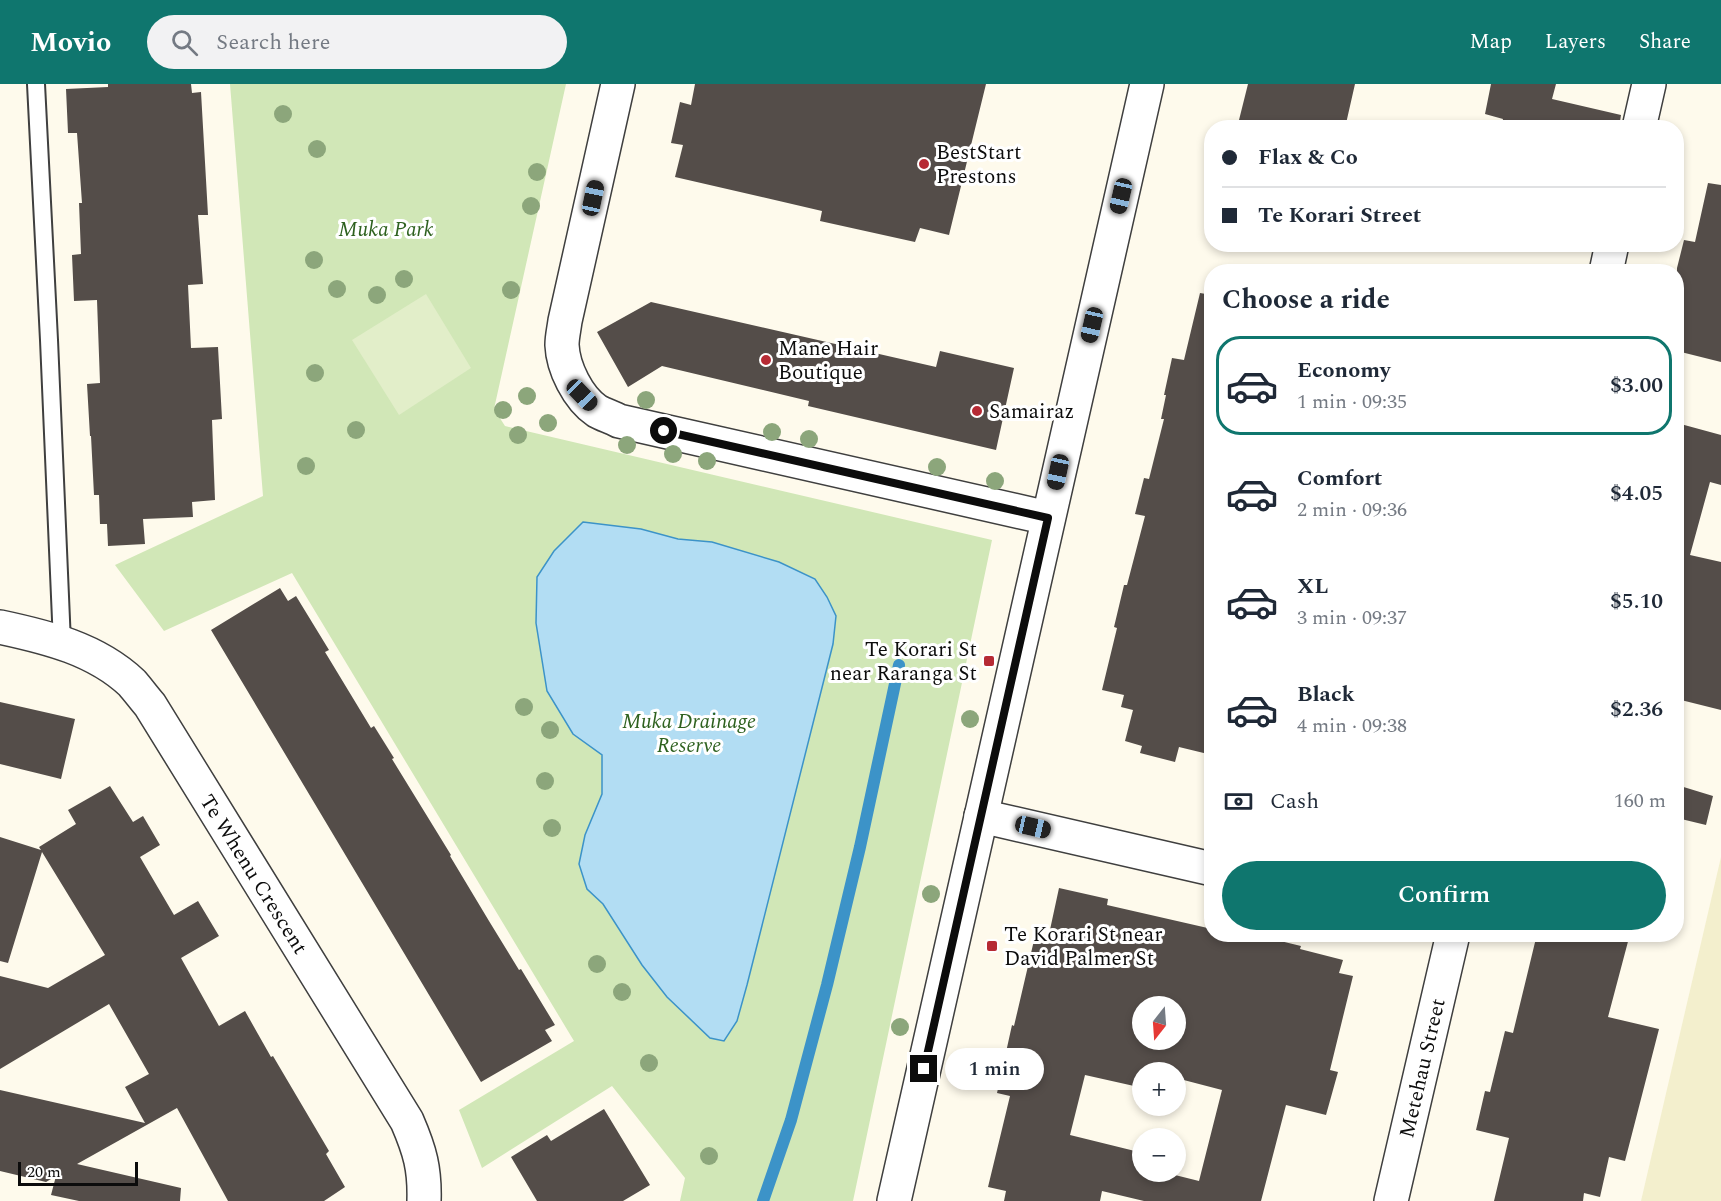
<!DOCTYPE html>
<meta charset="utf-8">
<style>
:root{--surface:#fff;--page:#f2f2f3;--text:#1f2937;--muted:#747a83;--line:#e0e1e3;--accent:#0f766e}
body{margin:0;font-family:Spectral,serif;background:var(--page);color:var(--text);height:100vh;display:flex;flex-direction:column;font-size:22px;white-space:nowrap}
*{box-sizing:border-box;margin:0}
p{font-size:20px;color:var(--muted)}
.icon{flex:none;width:33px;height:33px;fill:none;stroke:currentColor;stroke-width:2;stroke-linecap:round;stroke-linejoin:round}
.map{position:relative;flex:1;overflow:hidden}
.panel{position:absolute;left:1204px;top:180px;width:480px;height:678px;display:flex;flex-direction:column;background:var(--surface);border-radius:24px;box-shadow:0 3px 9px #0003}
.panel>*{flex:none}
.top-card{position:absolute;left:1204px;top:36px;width:480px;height:132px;border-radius:24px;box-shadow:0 3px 9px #0003;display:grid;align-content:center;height:132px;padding:0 18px;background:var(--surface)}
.needle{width:39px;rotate:197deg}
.buttons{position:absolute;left:1132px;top:912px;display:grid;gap:12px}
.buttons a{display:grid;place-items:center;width:54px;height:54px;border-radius:50%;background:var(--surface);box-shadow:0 3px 9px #0003;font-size:30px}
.scale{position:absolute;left:18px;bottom:15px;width:120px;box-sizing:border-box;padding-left:6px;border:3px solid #0c0c0c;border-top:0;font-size:16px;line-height:21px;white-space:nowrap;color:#0c0c0c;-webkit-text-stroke:4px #fff;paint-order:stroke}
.end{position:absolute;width:27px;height:27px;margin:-14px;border:8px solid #0c0c0c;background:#fff;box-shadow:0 0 0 3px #fff}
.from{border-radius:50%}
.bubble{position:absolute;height:42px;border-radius:21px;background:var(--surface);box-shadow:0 3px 9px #0003;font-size:20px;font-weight:600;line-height:42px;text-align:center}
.car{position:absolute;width:18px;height:36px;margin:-18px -9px;border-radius:8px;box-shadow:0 0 4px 2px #0007;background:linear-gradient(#222 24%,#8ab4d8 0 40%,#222 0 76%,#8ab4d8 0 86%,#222 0)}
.top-card b{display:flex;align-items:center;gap:21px;height:57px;font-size:22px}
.top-card b+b{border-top:2px solid var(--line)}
.top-card i{width:15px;height:15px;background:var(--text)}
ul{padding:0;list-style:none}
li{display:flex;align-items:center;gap:18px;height:99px;margin:0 12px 9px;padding:0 6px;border:3px solid transparent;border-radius:24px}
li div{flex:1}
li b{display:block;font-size:22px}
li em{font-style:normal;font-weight:600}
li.selected{border-color:var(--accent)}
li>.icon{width:54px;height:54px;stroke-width:1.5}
h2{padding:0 18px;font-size:27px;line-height:72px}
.pay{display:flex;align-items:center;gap:15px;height:66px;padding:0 18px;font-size:22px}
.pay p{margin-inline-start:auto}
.primary-button{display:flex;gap:12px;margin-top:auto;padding:12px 18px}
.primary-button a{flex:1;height:69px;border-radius:36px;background:var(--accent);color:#fff;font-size:24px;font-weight:600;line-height:69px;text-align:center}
header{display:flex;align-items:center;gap:36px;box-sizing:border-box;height:84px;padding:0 30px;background:var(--accent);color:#fff}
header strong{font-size:28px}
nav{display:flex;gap:33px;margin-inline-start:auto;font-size:21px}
.search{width:420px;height:54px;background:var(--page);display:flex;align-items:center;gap:15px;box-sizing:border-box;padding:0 21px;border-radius:33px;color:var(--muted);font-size:22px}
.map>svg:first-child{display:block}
.farmland{fill:#f3efcd}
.green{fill:#d1e7b7}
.pitch{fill:#e2eec9}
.water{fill:#b2ddf3;stroke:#3c93c8;stroke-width:1.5}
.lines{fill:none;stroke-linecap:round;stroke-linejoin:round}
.stream{stroke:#3c93c8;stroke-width:12}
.building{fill:#544d49;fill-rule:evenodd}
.service-casing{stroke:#3f3f3f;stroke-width:20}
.minor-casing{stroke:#3f3f3f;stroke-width:36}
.tertiary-casing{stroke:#3f3f3f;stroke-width:36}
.service{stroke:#fff;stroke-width:16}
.minor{stroke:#fff;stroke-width:33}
.tertiary{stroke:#fff;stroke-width:33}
.tree{fill:#8ca67b}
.route{stroke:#0c0c0c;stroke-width:8}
.poi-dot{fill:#b62a34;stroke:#fff;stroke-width:2}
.labels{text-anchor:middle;stroke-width:6;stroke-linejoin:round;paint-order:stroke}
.poi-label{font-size:21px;fill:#0c0c0c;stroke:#fff;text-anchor:start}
.park-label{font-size:21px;font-style:italic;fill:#2e611f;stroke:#fff}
.street-label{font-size:21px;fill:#0c0c0c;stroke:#fff}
</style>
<header>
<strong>Movio</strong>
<div class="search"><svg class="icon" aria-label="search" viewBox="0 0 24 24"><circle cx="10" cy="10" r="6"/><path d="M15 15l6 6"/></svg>Search here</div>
<nav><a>Map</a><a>Layers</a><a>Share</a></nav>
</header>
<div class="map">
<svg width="1721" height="1117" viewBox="0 0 1721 1117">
<rect width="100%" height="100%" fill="#fefaec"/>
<!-- farmland -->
<path class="farmland" d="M1721,773V1117H1641Z"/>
<!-- green -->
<path class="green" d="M230,0H566L494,325L505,342L992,456L853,1117H680L685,1094L612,1002L482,1084L459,1026L574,957L292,489L164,547L115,481L263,412Z"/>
<!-- pitch -->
<path class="pitch" d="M426,210L471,284L399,331L352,256Z"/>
<!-- water -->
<path class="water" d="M583,438L641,445L678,455L712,458L779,478L815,495L827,513L836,532L833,560L747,901L737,937L724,957L710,954L667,913L642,881L603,820L587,805L579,780L585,751L602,710V671L573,650L547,607L536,539L537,493L554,467Z"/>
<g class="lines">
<!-- stream -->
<path class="stream" d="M763,1117L791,1036L827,901L860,763L899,581"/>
</g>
<!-- building -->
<path class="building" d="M108,0H191L192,9L201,8L208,131H198L203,200L188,201L191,264L218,263L222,335L212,336L215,416L192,418L193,433L143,435L145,460L108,462L107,440H100L99,411H94L91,352H90L87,300L100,299L97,216L74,217L72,171L81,170L79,119H82L77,49H68L66,5L108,3Z
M695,0H986L949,151L920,144L915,158L820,137L822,127L675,93L683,61L671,59L680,18L691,21Z
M1248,0H1355L1345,44H1237Z
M1491,0H1556L1552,15L1621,31L1619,44H1501L1503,35L1485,30Z
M1708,99L1721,101V278L1677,267V184L1684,156L1695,158Z
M1200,209L1212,211V671L1179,663L1175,678L1140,669L1142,662L1125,657L1133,626L1121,623L1124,611L1102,606L1117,544L1114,543L1124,501H1127L1145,432L1135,430L1144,394L1149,395L1164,335H1161L1166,311H1164L1172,274L1184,276Z
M651,218L936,283L940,267L1014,284L996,366L808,322L809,317L662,282L628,303L597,248Z
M1677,339L1721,351V401L1710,398L1690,471L1721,478V626L1677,615Z
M280,504L288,517L296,512L329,566L325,568L371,644L374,642L394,674L392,675L451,771L450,772L489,837L519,886L521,885L555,941L545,946L552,957L481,998L211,546Z
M0,618L75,635L61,695L0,680Z
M1677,701L1713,712L1706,741L1677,734Z
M110,702L133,738L143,732L160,761L140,773L174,831L198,817L219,852L181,874L219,942L245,927L271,973L273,972L329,1067L326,1070L345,1103L324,1117H228L177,1024L77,1080L181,1104L180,1117H79L51,1111L56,1092L46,1098L0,1087V1006L145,1039L125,1003L149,990L109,920L0,985V892L48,904L105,871L42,768L8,879L0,877V753L41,766L39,763L76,740L68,726Z
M1059,804L1108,815L1107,821L1212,845V850H1251L1301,862L1300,865L1343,876L1339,889L1353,892L1330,986L1338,988L1326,1031L1286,1021L1261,1117H1144L1102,1107L1100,1117H1004L1006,1107L988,1103L1010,1012L997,1009L1012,941L1014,942L1035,852L1048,855ZM1143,922H1176V956H1143ZM1143,986L1154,988H1176V994L1222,1006L1199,1097L1163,1088H1143V1069L1070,1051L1085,991L1143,1004Z
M1537,850H1630L1608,933L1659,945L1625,1077L1609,1073L1600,1113L1584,1109L1583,1117H1494L1509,1054L1476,1046L1485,1007L1490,1008L1505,947L1513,949Z
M604,1025L650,1101L623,1117H537L511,1073L547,1051L551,1057Z"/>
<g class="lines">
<!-- service casing -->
<g class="service-casing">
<path id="service" d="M36,0L49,256L62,559"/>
</g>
<!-- minor casing -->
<g class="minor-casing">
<path id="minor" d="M618,0L565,237C564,245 562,253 562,261C563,284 578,314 597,327C604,331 612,333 619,337L1048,434
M1639,44L1649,0
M1606,188L1612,160
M0,543C47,553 96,565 132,599C138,606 144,614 150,621L407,1037C420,1067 425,1085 424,1117
M981,732L1212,785
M1391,1117L1453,850"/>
</g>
<!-- tertiary casing -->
<g class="tertiary-casing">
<path id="tertiary" d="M894,1117L1147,0"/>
</g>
<!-- service -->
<use href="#service" class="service"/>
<!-- minor -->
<use href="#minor" class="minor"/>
<!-- tertiary -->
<use href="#tertiary" class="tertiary"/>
</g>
<!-- trees -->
<g class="tree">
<circle cx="283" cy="30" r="9"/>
<circle cx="317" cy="65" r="9"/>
<circle cx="537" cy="88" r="9"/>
<circle cx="531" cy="122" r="9"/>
<circle cx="314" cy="176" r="9"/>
<circle cx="404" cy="195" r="9"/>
<circle cx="337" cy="205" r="9"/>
<circle cx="511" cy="206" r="9"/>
<circle cx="377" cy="211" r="9"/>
<circle cx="315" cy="289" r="9"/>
<circle cx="527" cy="312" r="9"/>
<circle cx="646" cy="316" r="9"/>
<circle cx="503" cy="326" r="9"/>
<circle cx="548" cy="339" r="9"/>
<circle cx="356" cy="346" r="9"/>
<circle cx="772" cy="348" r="9"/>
<circle cx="518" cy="351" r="9"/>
<circle cx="809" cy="355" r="9"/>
<circle cx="627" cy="361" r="9"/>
<circle cx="673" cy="370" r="9"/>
<circle cx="707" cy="377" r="9"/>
<circle cx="306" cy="382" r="9"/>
<circle cx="937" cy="383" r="9"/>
<circle cx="995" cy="397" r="9"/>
<circle cx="524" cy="623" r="9"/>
<circle cx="970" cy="635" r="9"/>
<circle cx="550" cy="646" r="9"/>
<circle cx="545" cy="697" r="9"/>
<circle cx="552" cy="744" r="9"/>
<circle cx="931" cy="810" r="9"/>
<circle cx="597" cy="880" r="9"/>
<circle cx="622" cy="908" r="9"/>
<circle cx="900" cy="943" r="9"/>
<circle cx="649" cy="979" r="9"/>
<circle cx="709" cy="1072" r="9"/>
</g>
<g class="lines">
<!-- route -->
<path class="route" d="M664,347L1048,434L924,985"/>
</g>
<!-- markers -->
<g class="poi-dot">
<circle cx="924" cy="80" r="6"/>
<circle cx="766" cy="276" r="6"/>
<circle cx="977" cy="327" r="6"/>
<rect x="983" y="571" width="12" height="12" rx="3"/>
<rect x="986" y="856" width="12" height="12" rx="3"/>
</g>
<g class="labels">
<!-- poi labels -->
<g class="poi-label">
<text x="936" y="75">BestStart<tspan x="936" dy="24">Prestons</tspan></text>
<text x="778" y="271">Mane Hair<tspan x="778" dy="24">Boutique</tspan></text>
<text x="989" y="334">Samairaz</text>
<text x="977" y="572" text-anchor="end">Te Korari St<tspan x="977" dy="24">near Raranga St</tspan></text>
<text x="1004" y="857">Te Korari St near<tspan x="1004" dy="24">David Palmer St</tspan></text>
</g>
<!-- park labels -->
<g class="park-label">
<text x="386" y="152">Muka Park</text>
<text x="689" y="644">Muka Drainage<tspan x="689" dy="24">Reserve</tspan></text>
</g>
<!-- street labels -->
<g class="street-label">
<text transform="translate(254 790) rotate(58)" y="7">Te Whenu Crescent</text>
<text transform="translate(1422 984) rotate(-77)" y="7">Metehau Street</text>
</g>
</g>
</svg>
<div class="buttons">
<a><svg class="needle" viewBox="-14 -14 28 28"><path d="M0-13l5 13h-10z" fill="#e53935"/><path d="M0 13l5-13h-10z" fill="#747a83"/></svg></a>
<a>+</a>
<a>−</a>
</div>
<div class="scale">20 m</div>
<i class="end from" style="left:664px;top:347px"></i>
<i class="end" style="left:924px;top:985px"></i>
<div class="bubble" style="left:945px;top:964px;width:99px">1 min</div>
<i class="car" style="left:1121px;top:112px;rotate:193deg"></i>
<i class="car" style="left:593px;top:114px;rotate:12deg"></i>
<i class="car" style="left:1092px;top:241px;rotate:193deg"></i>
<i class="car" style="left:582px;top:311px;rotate:136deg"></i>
<i class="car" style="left:1058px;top:388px;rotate:192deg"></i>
<i class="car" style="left:1033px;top:743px;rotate:103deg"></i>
<div class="top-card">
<b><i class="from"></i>Flax &amp; Co</b>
<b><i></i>Te Korari Street</b>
</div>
<section class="panel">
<h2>Choose a ride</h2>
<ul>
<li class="selected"><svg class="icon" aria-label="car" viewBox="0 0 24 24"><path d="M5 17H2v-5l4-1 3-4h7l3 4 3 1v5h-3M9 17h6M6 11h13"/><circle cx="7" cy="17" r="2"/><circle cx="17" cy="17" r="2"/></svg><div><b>Economy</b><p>1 min · 09:35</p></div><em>$3.00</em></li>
<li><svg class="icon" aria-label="car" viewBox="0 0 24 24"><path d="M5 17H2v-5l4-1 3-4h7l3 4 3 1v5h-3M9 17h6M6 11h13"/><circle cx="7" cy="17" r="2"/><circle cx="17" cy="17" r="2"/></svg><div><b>Comfort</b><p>2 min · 09:36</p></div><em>$4.05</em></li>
<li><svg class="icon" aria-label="car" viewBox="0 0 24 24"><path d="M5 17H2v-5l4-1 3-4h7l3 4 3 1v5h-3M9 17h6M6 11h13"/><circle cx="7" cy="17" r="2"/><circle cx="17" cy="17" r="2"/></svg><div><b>XL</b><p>3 min · 09:37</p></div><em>$5.10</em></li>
<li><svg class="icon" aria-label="car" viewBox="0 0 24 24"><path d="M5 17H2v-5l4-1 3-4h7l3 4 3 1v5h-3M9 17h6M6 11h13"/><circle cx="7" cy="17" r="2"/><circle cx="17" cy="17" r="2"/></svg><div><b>Black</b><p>4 min · 09:38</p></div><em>$2.36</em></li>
</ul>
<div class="pay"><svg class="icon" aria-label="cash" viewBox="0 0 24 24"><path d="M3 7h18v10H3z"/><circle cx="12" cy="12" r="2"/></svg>Cash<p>160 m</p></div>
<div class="primary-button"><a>Confirm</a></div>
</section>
</div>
